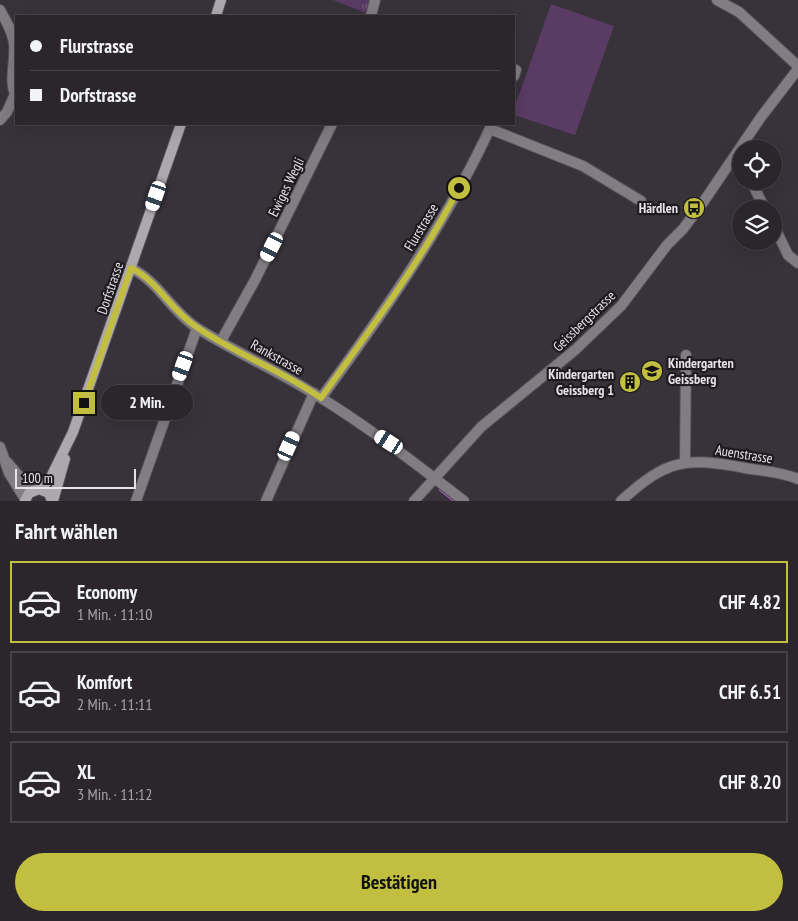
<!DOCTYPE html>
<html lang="de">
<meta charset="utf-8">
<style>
:root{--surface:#2a262c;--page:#322e34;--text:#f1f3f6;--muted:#a5a5a9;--line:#464348;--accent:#c1be40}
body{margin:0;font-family:"PT Sans Narrow",sans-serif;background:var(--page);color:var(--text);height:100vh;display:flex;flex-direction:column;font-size:19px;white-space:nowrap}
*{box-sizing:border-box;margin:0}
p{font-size:16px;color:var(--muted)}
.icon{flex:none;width:28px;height:28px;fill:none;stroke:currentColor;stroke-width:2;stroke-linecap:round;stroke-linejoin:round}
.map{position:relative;height:501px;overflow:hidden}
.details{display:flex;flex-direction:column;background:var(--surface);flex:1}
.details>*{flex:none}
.banner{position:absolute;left:15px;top:15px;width:500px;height:110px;border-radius:0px;box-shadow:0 5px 20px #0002,0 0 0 1px var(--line);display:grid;align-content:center;height:110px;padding:0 15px;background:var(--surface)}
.tools{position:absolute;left:732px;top:140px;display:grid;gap:10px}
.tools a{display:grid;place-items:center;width:50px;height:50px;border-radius:50%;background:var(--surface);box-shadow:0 5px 20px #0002,0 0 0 1px var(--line);font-size:25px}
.scale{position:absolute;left:15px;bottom:12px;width:121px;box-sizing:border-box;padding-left:5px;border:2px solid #e6e3e8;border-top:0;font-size:14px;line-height:18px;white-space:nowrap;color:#e6e3e8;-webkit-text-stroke:4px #1e1b1f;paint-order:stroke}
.end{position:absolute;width:22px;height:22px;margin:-11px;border:6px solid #c1be40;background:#111;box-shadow:0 0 0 2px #111}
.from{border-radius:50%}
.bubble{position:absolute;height:35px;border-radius:18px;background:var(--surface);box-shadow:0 5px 20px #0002,0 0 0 1px var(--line);font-size:16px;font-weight:600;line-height:35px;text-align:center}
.car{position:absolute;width:15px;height:30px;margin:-15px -8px;border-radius:6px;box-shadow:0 0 4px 1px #0007;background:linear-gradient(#fff 24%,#345 0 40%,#fff 0 76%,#345 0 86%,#fff 0)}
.banner b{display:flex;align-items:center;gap:18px;height:48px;font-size:19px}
.banner b+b{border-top:1px solid var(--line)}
.banner i{width:12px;height:12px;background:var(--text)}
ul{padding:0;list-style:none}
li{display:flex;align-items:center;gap:15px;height:82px;margin:0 10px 8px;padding:0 5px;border:2px solid var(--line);border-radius:0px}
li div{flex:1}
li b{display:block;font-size:19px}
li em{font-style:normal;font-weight:600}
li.on{border-color:var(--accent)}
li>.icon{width:45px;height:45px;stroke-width:1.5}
h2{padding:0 15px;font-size:22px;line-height:60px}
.primary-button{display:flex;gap:10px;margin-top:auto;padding:10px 15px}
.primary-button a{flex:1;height:58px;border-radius:30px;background:var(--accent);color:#111;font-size:20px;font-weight:600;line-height:58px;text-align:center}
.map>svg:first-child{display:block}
.grass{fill:url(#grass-tufts)}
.garden{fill:#5a3b64}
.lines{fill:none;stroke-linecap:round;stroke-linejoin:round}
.stream{stroke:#8d5a9d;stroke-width:2.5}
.street-casing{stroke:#544e56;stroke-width:12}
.secondary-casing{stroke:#544e56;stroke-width:12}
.street{stroke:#817e83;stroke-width:10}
.secondary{stroke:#ada8ae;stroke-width:10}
.route{stroke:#c1be40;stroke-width:6}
.labels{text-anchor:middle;stroke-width:4.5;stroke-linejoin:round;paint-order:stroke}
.street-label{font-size:14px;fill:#e6e3e8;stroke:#1e1b1f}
.poi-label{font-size:14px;font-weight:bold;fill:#e6e3e8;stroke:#1e1b1f;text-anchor:end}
</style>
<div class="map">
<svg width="798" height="501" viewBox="0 0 798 501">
<defs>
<pattern id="grass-tufts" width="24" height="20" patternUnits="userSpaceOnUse" patternTransform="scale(1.25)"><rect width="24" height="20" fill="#5a3b64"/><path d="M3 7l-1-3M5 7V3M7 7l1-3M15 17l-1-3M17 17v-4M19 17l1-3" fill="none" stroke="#72577a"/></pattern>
</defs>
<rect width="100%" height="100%" fill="#38323a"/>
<!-- grass -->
<path class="grass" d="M333,0H372L368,14Z"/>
<!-- garden -->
<path class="garden" d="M551,4L614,26L575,135L514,115V109Z"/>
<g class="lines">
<!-- stream -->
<path class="stream" d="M440,490L454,501"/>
<!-- street casing -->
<g class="street-casing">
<path id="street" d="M717,0L739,12L798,66
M0,10C6,21 13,32 14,44C16,61 8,81 16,96
M371,16L375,0
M514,76L516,70
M0,120L7,112L15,94
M490,129L583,166L641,201
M731,163L741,171
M751,181L765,209
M774,226L788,255L798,263
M131,268C159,282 171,311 197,328C235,352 276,370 313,393C366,425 415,463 464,501
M221,341L255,280L332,124
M321,398C385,311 447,222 492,124
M0,447L9,473L25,499
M7,462L31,490
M685,462L686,355
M136,501L197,328
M266,501L314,393
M414,501L481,427L575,350L621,306L667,245L683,229L704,201L761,117L798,69
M621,501C667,459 685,457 745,468C762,471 782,472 798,479"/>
</g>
<!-- secondary casing -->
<g class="secondary-casing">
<path id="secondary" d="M216,16L221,0
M39,489L50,479L73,432L181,124
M25,501L29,493L39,489L49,493L52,501
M53,501L65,459"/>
</g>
<!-- street -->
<use href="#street" class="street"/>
<!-- secondary -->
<use href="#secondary" class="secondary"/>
</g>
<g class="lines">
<!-- route -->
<path class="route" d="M84,403L131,268C158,281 169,308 195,326C235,354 282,370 321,398C370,330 420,263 459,188"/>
</g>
<!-- icons -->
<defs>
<g id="bus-disc" transform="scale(1.125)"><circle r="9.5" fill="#c1be40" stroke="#1e1b1f"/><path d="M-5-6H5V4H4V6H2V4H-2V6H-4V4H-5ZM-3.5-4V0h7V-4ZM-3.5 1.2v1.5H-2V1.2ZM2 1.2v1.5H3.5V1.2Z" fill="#111"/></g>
<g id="school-disc" transform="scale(1.125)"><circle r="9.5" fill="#c1be40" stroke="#1e1b1f"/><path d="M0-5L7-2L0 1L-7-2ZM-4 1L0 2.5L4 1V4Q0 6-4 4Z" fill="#111"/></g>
<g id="building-disc" transform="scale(1.125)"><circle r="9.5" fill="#c1be40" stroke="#1e1b1f"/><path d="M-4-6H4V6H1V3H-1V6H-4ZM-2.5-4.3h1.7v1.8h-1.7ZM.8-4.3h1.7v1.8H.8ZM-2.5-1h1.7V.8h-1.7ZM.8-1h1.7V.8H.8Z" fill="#111"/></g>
</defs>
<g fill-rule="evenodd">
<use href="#bus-disc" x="694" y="208"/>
<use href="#school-disc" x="652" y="371"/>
<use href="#building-disc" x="630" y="382"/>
</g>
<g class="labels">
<!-- street labels -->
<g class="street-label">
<text transform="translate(286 187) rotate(-64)" y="5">Ewiges Wegli</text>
<text transform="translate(421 227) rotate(-59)" y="5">Flurstrasse</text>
<text transform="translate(110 288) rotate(-71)" y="5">Dorfstrasse</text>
<text transform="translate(584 321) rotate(-44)" y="5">Geissbergstrasse</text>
<text transform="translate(277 357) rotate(29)" y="5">Rankstrasse</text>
<text transform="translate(744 454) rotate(9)" y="5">Auenstrasse</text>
</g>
<!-- poi labels -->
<g class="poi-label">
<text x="678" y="213">Härdlen</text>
<text x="668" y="368" text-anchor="start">Kindergarten<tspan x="668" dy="16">Geissberg</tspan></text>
<text x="614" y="379">Kindergarten<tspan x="614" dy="16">Geissberg 1</tspan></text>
</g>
</g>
</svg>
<div class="tools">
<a><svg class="icon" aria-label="locate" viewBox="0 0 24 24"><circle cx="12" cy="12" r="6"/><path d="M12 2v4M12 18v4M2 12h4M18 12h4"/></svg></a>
<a><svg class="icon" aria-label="layers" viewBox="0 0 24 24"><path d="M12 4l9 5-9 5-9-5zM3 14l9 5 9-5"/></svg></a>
</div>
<div class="scale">100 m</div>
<i class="end from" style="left:459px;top:188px"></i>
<i class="end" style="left:84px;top:403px"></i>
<div class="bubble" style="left:101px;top:385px;width:92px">2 Min.</div>
<i class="car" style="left:156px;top:196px;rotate:199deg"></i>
<i class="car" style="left:272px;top:247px;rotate:207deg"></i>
<i class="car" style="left:183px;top:366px;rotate:200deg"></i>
<i class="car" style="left:389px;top:442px;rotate:303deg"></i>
<i class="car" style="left:289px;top:446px;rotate:24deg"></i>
<div class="banner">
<b><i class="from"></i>Flurstrasse</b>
<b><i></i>Dorfstrasse</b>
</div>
</div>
<section class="details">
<h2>Fahrt wählen</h2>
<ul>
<li class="on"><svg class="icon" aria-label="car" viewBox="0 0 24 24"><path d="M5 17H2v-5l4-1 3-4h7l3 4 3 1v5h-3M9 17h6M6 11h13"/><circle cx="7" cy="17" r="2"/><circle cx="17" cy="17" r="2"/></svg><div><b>Economy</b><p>1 Min. · 11:10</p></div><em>CHF 4.82</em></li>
<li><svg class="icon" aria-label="car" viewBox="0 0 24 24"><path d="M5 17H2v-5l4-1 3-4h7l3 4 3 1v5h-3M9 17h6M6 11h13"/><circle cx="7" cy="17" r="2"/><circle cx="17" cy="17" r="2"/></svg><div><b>Komfort</b><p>2 Min. · 11:11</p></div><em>CHF 6.51</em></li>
<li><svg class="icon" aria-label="car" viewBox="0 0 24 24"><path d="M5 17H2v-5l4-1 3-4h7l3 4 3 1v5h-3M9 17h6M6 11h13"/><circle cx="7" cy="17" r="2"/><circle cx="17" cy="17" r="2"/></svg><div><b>XL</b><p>3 Min. · 11:12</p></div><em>CHF 8.20</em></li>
</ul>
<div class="primary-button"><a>Bestätigen</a></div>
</section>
